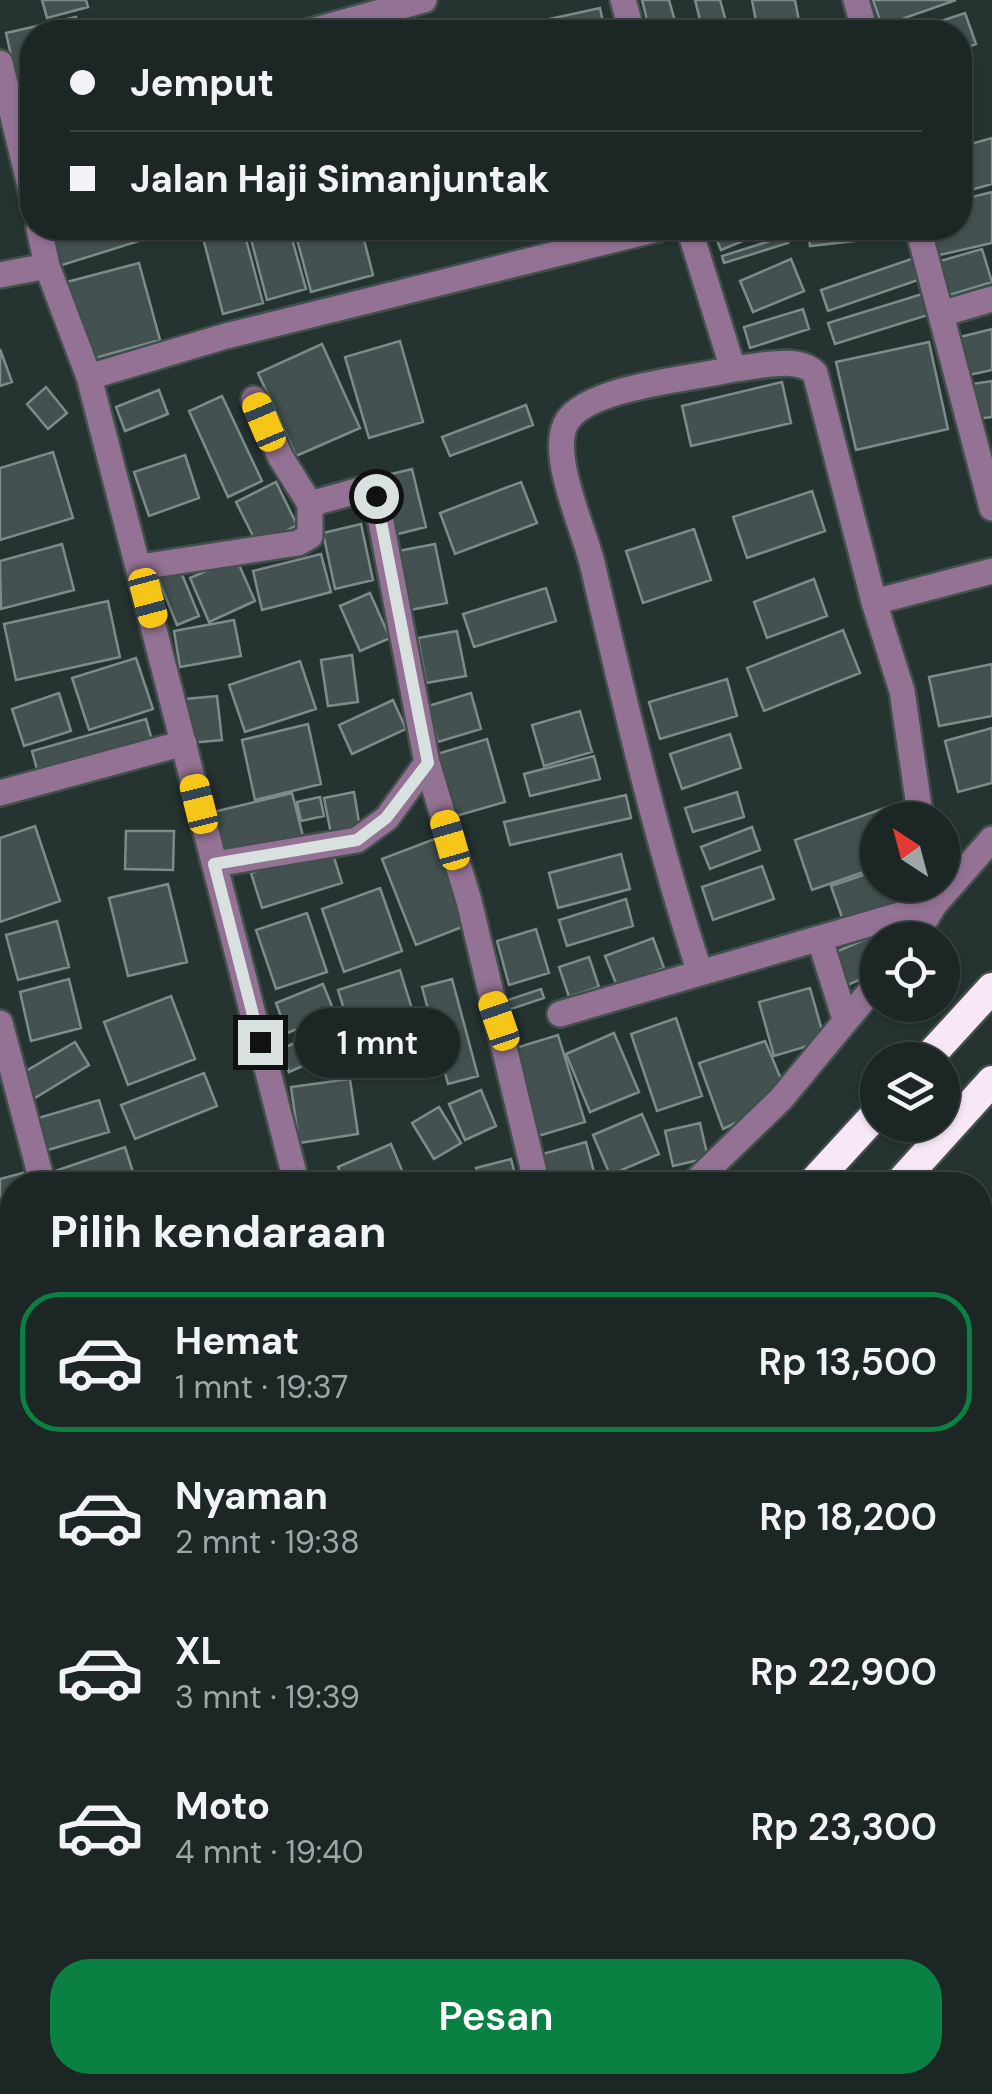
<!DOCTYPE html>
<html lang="id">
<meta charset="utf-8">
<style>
:root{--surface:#1c2625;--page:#293232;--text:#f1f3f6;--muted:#a0a5a7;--line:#3a4342;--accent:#0b8043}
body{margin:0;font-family:"DM Sans",sans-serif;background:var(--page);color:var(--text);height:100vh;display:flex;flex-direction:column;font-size:38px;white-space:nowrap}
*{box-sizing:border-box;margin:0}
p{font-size:32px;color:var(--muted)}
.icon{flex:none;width:55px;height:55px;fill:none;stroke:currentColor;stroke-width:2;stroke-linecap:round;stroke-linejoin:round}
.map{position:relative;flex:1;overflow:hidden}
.panel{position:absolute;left:0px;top:1172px;width:992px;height:922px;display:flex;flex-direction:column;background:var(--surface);border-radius:40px 40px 0 0;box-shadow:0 2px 8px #0004,0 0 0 2px var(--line)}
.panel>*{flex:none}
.hud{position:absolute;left:20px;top:20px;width:952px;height:220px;border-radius:40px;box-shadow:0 2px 8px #0004,0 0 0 2px var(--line);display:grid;align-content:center;height:220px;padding:0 50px;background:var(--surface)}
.needle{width:65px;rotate:324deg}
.tools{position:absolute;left:860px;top:802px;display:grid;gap:20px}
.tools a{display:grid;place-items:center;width:100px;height:100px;border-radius:50%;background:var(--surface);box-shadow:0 2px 8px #0004,0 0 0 2px var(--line);font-size:50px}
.end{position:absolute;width:45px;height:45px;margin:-22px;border:12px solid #d8e1df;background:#111;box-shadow:0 0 0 5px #111}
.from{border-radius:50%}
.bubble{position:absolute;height:70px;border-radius:35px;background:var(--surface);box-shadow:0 2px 8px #0004,0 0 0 2px var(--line);font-size:32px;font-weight:600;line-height:70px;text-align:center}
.car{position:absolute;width:30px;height:60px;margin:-30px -15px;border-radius:12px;box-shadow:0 0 8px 2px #0007;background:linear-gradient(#f5c518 24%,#345 0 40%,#f5c518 0 76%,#345 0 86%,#f5c518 0)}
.hud b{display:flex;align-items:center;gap:35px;height:95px;font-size:38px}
.hud b+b{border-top:2px solid var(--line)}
.hud i{width:25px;height:25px;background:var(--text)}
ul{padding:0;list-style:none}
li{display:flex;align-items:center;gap:30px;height:140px;margin:0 20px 15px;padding:0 30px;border:5px solid transparent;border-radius:40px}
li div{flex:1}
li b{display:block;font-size:38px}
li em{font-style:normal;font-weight:600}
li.current{border-color:var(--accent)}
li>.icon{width:90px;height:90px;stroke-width:1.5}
h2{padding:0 50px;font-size:45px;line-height:120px}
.button{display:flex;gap:20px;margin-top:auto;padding:20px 50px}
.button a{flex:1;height:115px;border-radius:40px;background:var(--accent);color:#fff;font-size:40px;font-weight:600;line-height:115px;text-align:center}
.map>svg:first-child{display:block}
.building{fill:#435250;stroke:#7c8c8a;stroke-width:2.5}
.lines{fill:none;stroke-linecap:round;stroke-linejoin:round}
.minor-casing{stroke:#424f4d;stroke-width:30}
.highway-casing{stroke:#424f4d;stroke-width:35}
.minor{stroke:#937293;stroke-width:25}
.highway{stroke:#f8e7f7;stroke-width:30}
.route{stroke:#d8e1df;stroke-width:12}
</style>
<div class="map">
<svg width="992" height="2094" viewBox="0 0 992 2094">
<rect width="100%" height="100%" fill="#253331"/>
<!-- building -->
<path class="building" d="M42,0H86L88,7L47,18Z
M642,0H669L678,32H650Z
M695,0H720L729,32H703Z
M752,0H795L801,32H758Z
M873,0H956L882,26Z
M600,8L605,32H547L545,20Z
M965,13L976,44L960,50V32H908Z
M76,17L79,32H32V83L18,87L6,33Z
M992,138V184L960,193V147Z
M992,192V243L931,257L924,228H960V200Z
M81,228H173L174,230L59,266L50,237Z
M243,228L263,303L223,314L203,238Z
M248,228H289L306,289L267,300Z
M294,228H361L373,275L311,292Z
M712,228H774L721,250Z
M808,228H872L873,239L810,246Z
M786,236L788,243L724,263L722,256Z
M982,249L992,282L943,297L933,263Z
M914,258L921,279L828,311L821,290Z
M791,259L804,291L753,312L740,281Z
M139,263L160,340L84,361L63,283Z
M922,294L928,315L835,344L828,323Z
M803,309L809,329L750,348L744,327Z
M992,329V370L969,375L960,337Z
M400,341L423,422L369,438L345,357Z
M929,342L948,429L856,450L836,362Z
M322,344L360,428L296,456L258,373Z
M0,349L12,382L0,386Z
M992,381V417L976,419L972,384Z
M782,382L791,423L691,446L682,406Z
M46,387L67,413L48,429L27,404Z
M159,390L168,414L125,431L116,407Z
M222,396L262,481L228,497L189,411Z
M526,405L533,425L450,456L442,437Z
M53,452L73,518L0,540V468Z
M185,455L199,498L149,516L134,472Z
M412,469L426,527L394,535L379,477Z
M276,482L297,525L258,546L236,502Z
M521,482L537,523L455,554L440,513Z
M812,491L825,531L747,558L733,517Z
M361,524L373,580L335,589L323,533Z
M694,529L711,580L643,603L626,551Z
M62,544L74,590L1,609L0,561Z
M435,544L447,603L410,610L398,551Z
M321,554L331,592L262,610L253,571Z
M236,558L255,601L209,622L190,578Z
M179,567L199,616L177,625L157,576Z
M814,579L827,616L767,638L754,602Z
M546,588L556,621L474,647L463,614Z
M370,593L390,638L360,651L340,606Z
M108,601L120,657L16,680L4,624Z
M234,620L241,656L180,667L174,631Z
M843,630L860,673L764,711L747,668Z
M457,631L466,676L426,683L418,638Z
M352,655L358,702L328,706L321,660Z
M136,658L153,709L89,730L72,678Z
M300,661L316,709L245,732L229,685Z
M992,664V716L939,726L929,677Z
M727,679L737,716L660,739L649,702Z
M59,693L71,731L24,746L12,709Z
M471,693L481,729L438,742L428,706Z
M217,696L222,740L190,743L185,699Z
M393,700L406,729L352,754L339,725Z
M580,711L592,752L544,766L532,725Z
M146,719L153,744L39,777L32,751Z
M308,724L321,784L255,800L242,740Z
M992,728V783L958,792L945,741Z
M730,734L741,768L682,789L670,754Z
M487,739L505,802L449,818L430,756Z
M594,756L600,779L530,796L524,774Z
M354,792L360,828L331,834L324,798Z
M737,792L744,817L693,832L685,808Z
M292,793L304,840L220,861L209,813Z
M626,795L631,818L510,845L504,822Z
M320,797L324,816L301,821L297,802Z
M901,802L907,820H878V867L812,890L795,840Z
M35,826L60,901L0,922V838Z
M752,827L760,850L710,869L701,847Z
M126,831H174L173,870L125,869Z
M437,838L470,924L416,945L382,859Z
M331,848L342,883L262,908L251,873Z
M621,854L630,889L558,908L549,873Z
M762,866L774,899L713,920L702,887Z
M878,870V885H919L923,898L845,926L831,886Z
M168,884L187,962L128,976L109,898Z
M380,888L402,951L344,972L322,909Z
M626,899L633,926L567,946L559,920Z
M307,913L327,972L276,989L256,930Z
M57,921L69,967L18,980L6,935Z
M536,929L549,973L509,985L497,941Z
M878,934V972L845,986L831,954Z
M653,938L664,968L617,986L605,956Z
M589,957L599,987L569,997L559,967Z
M400,970L421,1038L359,1057L338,990Z
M69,979L81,1028L31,1041L20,992Z
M452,979L478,1076L448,1084L422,987Z
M323,984L335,1014L287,1033L276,1003Z
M810,988L825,1041L774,1056L759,1002Z
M541,989L544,998L505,1011L502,1002Z
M171,996L195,1059L128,1085L104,1022Z
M676,1018L702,1096L657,1111L631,1034Z
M333,1026L343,1048L289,1072L279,1050Z
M614,1033L639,1092L590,1112L566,1054Z
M558,1035L585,1122L535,1137L509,1050Z
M765,1041L784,1086L763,1110L723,1129L699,1063Z
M75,1042L89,1065L30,1101L16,1077Z
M204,1073L217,1106L135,1139L121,1105Z
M350,1079L358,1134L299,1143L291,1087Z
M481,1090L496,1126L465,1140L449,1104Z
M99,1100L109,1132L38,1153L28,1121Z
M439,1107L461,1143L434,1159L412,1123Z
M642,1114L659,1154L610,1175L593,1135Z
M700,1123L708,1158L673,1166L665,1131Z
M586,1142L594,1172L543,1185L535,1156Z
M391,1144L408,1185H345L338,1167Z
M125,1147L137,1185H60L55,1171Z
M511,1159L518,1185H481L476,1168Z
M26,1172L30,1185H12V1251L0,1206V1179Z
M992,1256V1312L980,1317V1261Z
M992,1323V1365L980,1369V1327Z
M992,1378V1472L980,1476V1382Z
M992,1545V1599L980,1601V1548Z
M992,1611V1640L980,1643V1613Z
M12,1804V1884L2,1890L0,1811Z
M992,1923V1965L980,1967V1926Z
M992,1976V2020L980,2025V1981Z
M576,2082H643L646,2094H567L565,2085Z
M650,2082H708L711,2094H653Z
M746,2082H777L780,2093L750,2094Z
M784,2082H820L823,2093L787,2094Z
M832,2082H872L875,2094H835Z"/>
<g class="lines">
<!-- minor casing -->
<g class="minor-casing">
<path id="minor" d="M623,0L632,32
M856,0L865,32
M308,32L424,0
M0,63L32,194
M39,228L47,266L89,377L297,1185
M689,228L733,369C758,367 797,355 815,373L874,602L902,691L921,820
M918,228L992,508
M0,275L47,266
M941,314L992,299
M89,377L226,336L661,228
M310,504L364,489L376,496L427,763L469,901L537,1185
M140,567L298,543L310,536V504L281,458L254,399
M874,602L992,571
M0,793L184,743
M215,864L357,840L387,818L427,763
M820,940L845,1019
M913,940L934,905L992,839
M700,973L934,905
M560,1014L700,973C656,839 625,704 593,567C586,533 546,451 568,420C592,386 693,379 733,369
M0,1023L43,1185
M692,1185L781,1099L878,982
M980,1498L992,1495
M0,1762L12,1758
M980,1816L992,1861
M539,2082L542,2094
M712,2082L714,2094
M885,2082L889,2094"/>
</g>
<!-- highway casing -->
<g class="highway-casing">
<path id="highway" d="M926,1060L992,988
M811,1185L878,1112
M898,1185L992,1081
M0,2066L12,2053
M308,2082V2094
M52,2094L63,2082"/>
</g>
<!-- minor -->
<use href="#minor" class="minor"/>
<!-- highway -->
<use href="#highway" class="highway"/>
</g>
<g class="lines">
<!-- route -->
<path class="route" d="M260,1042L214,864L357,840L386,818L428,763L376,496"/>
</g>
</svg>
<div class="tools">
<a><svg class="needle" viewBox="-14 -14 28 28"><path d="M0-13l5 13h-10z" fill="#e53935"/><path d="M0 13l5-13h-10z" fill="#a0a5a7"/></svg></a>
<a><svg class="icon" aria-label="locate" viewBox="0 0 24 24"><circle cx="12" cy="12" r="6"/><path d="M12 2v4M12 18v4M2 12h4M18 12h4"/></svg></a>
<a><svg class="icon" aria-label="layers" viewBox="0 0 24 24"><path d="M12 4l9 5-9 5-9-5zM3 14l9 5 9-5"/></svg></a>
</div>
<i class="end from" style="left:376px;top:496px"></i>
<i class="end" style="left:260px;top:1042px"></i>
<div class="bubble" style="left:295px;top:1008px;width:165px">1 mnt</div>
<i class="car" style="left:264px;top:422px;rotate:337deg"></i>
<i class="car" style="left:148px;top:598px;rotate:165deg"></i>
<i class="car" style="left:199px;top:804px;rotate:346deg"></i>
<i class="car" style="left:450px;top:840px;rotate:344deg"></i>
<i class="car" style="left:499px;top:1021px;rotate:341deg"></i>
<div class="hud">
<b><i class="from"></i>Jemput</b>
<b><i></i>Jalan Haji Simanjuntak</b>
</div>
<section class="panel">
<h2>Pilih kendaraan</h2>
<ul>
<li class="current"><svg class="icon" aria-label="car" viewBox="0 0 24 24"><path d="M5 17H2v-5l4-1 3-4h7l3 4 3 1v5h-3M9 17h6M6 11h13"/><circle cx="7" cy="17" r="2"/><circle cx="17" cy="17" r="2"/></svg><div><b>Hemat</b><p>1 mnt · 19:37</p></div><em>Rp 13,500</em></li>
<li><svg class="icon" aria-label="car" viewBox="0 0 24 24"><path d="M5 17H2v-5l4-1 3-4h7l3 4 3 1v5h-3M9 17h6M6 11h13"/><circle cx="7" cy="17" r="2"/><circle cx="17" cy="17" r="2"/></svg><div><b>Nyaman</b><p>2 mnt · 19:38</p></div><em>Rp 18,200</em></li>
<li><svg class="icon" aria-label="car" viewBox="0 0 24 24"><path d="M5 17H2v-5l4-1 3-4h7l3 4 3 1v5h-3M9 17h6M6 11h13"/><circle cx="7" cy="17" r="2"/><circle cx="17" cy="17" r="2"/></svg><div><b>XL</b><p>3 mnt · 19:39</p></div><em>Rp 22,900</em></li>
<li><svg class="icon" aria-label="car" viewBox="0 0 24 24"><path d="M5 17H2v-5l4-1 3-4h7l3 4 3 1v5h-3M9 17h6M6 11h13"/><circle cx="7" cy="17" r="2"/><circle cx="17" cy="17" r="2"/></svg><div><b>Moto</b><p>4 mnt · 19:40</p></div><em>Rp 23,300</em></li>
</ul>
<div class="button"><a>Pesan</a></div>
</section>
</div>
